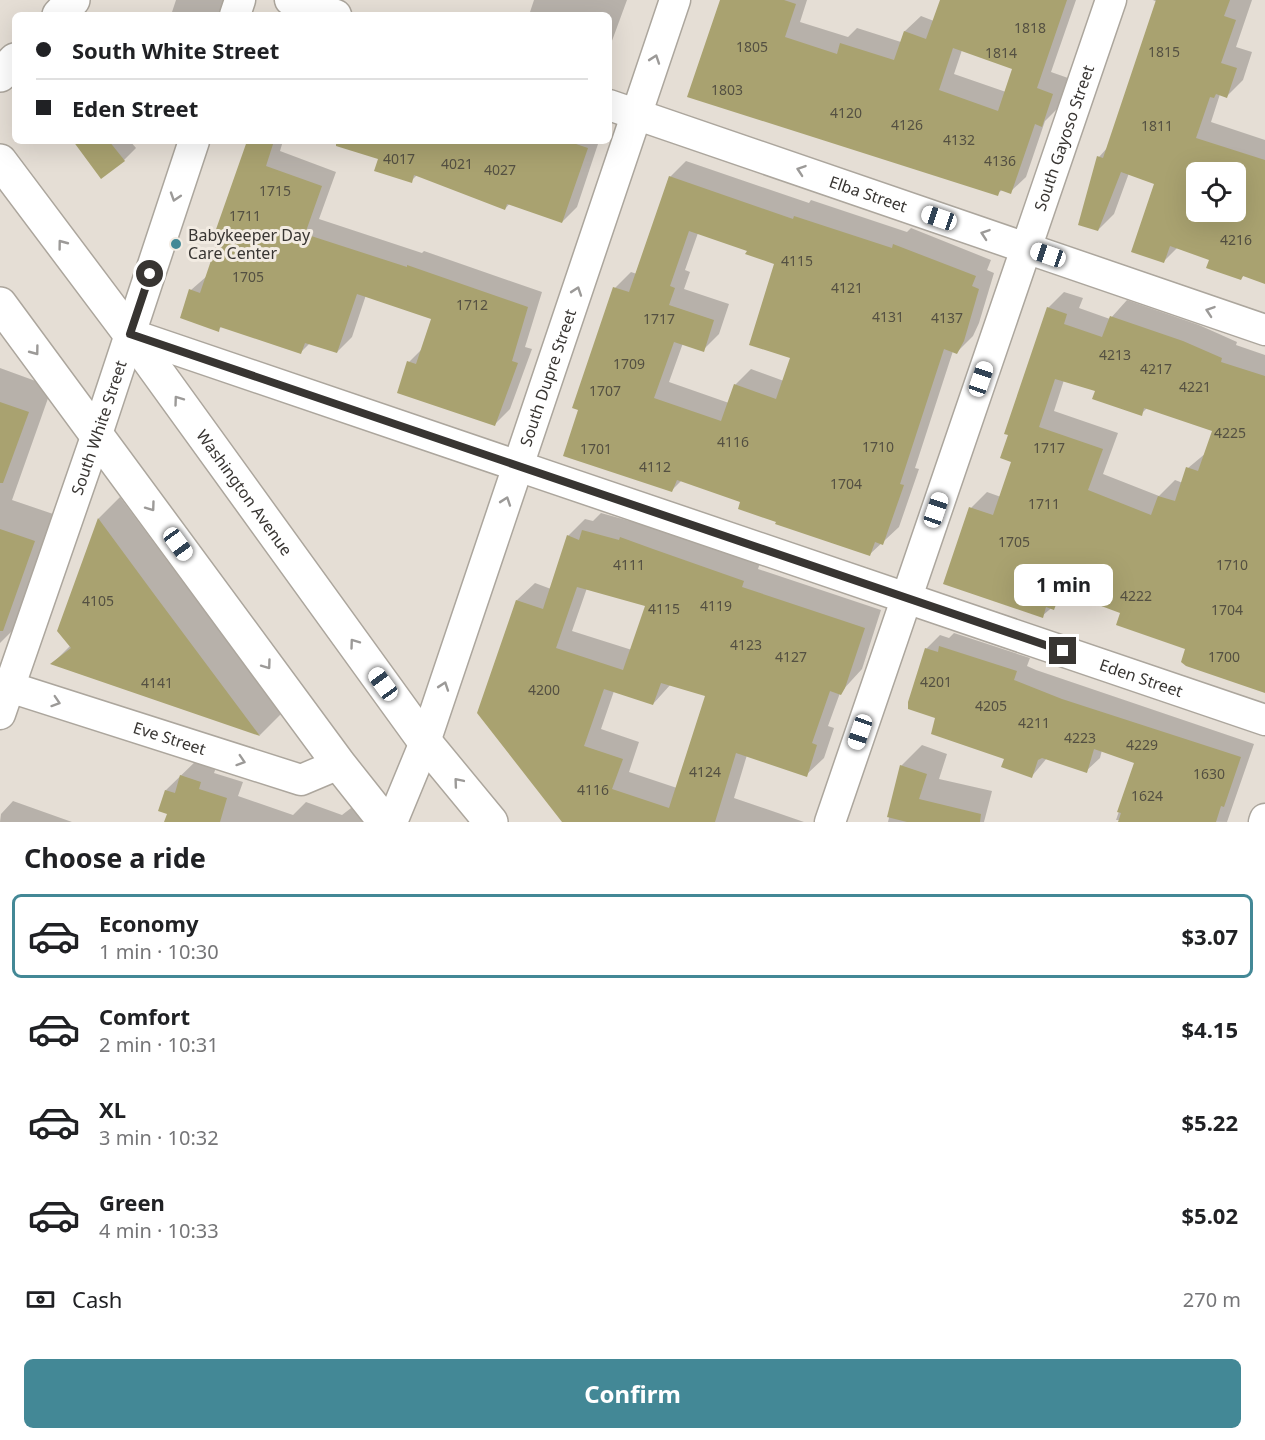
<!DOCTYPE html>
<meta charset="utf-8">
<style>
:root{--surface:#fff;--page:#f6f6f6;--text:#202124;--muted:#757577;--line:#e0e0e0;--accent:#438896}
body{margin:0;font-family:"Noto Sans",sans-serif;background:var(--page);color:var(--text);height:100vh;display:flex;flex-direction:column;font-size:22px;white-space:nowrap}
*{box-sizing:border-box;margin:0}
p{font-size:20px;color:var(--muted)}
.icon{flex:none;width:33px;height:33px;fill:none;stroke:currentColor;stroke-width:2;stroke-linecap:round;stroke-linejoin:round}
.map{position:relative;height:822px;overflow:hidden}
.side{display:flex;flex-direction:column;background:var(--surface);flex:1}
.side>*{flex:none}
.top-card{position:absolute;left:12px;top:12px;width:600px;height:132px;border-radius:9px;box-shadow:0 6px 24px #0002;display:grid;align-content:center;height:132px;padding:0 24px;background:var(--surface)}
.tools{position:absolute;left:1186px;top:162px;display:grid;gap:12px}
.tools a{display:grid;place-items:center;width:60px;height:60px;border-radius:9px;background:var(--surface);box-shadow:0 6px 24px #0002;font-size:30px}
.end{position:absolute;width:27px;height:27px;margin:-14px;border:8px solid #383532;background:#fff;box-shadow:0 0 0 3px #fff}
.from{border-radius:50%}
.bubble{position:absolute;height:42px;border-radius:9px;background:var(--surface);box-shadow:0 6px 24px #0002;font-size:20px;font-weight:700;line-height:42px;text-align:center}
.car{position:absolute;width:18px;height:36px;margin:-18px -9px;border-radius:8px;box-shadow:0 0 4px 2px #0007;background:linear-gradient(#fff 24%,#345 0 40%,#fff 0 76%,#345 0 86%,#fff 0)}
.top-card b{display:flex;align-items:center;gap:21px;height:57px;font-size:22px}
.top-card b+b{border-top:2px solid var(--line)}
.top-card i{width:15px;height:15px;background:var(--text)}
ul{padding:0;list-style:none}
li{display:flex;align-items:center;gap:18px;height:84px;margin:0 12px 9px;padding:0 12px;border:3px solid transparent;border-radius:9px}
li div{flex:1}
li b{display:block;font-size:22px}
li em{font-style:normal;font-weight:700}
li.current{border-color:var(--accent)}
li>.icon{width:54px;height:54px;stroke-width:1.5}
h2{padding:0 24px;font-size:27px;line-height:72px}
.pay{display:flex;align-items:center;gap:15px;height:66px;padding:0 24px;font-size:22px}
.pay p{margin-inline-start:auto}
.cta{display:flex;gap:12px;margin-top:auto;padding:12px 24px}
.cta a{flex:1;height:69px;border-radius:9px;background:var(--accent);color:#fff;font-size:24px;font-weight:700;line-height:69px;text-align:center}
.map>svg:first-child{display:block}
.shadow{fill:#0003;fill-rule:evenodd}
.building{fill:#a9a270;fill-rule:evenodd}
.lines{fill:none;stroke-linecap:round;stroke-linejoin:round}
.street-casing{stroke:#aca69d;stroke-width:33}
.secondary-casing{stroke:#aca69d;stroke-width:36}
.street{stroke:#fff;stroke-width:30}
.secondary{stroke:#fff;stroke-width:33}
.oneway{stroke:#9c9a98}
.route{stroke:#383532;stroke-width:8}
.poi-dot{fill:#438896;stroke:#f2ebe2;stroke-width:2}
.labels{text-anchor:middle;stroke-width:6;stroke-linejoin:round;paint-order:stroke}
.number-label{font-size:14px;fill:#545042}
.street-label{font-size:16px;fill:#383532;stroke:#f2ebe2}
.poi-label{font-size:16px;fill:#383532;stroke:#f2ebe2;text-anchor:start}
</style>
<div class="map">
<svg width="1265" height="822" viewBox="0 0 1265 822">
<rect width="100%" height="100%" fill="#e5ded5"/>
<!-- shadow -->
<path class="shadow" d="M176,0H229L224,15H171Z
M534,0H627L609,49V15H529Z
M723,0H807L800,22L848,37L857,28L901,42L905,31L921,16L934,21L942,0H1076L1051,72L1068,78L1057,109L1045,121L1026,177L1010,192L1002,190L997,194ZM962,50L1014,68L1006,92L954,74Z
M1153,0H1252L1236,47L1252,52L1243,80L1227,96L1220,94L1211,122L1265,140V282L1244,275L1241,278L1211,259L1178,247L1164,261L1156,183L1129,173L1114,214L1098,230L1099,157L1108,147L1157,2ZM1197,172H1236V212H1197Z
M75,141H130L136,148L124,160Z
M240,141H283L280,151L336,172L319,219L422,253L424,251L542,292L525,347L532,349L510,409L495,424L409,362L424,347L433,318L366,295L352,337L337,352L310,343L301,352L222,326L218,330L191,290L207,276L248,144Z
M334,141H599L577,207L562,222L510,203L505,209L417,175L411,181L380,158Z
M686,161L809,203L811,200L907,232L911,228L991,260L987,270L994,273L979,323L973,336L957,352L953,351L915,468L919,469L899,527L870,554L742,501L682,480L672,490L615,288L631,272L637,274L670,177ZM698,233L748,250L776,263L792,357L784,381L751,369L735,385L729,403L669,382L683,343L703,350L719,334L729,304L684,289L690,272L685,270Z
M1064,292L1083,298L1079,308L1110,319L1127,300L1199,325L1237,342L1236,345L1265,355V691L1122,612L1069,593L1042,616L971,508L987,492L1001,497L1013,461L1048,308ZM1064,380L1097,390L1141,414L1147,408L1213,430L1206,453L1188,468L1183,483L1175,480L1159,496L1103,474L1118,433L1054,411Z
M0,368L52,387L12,500L59,516L22,621L0,643Z
M120,497L281,714L260,735L52,664L71,645L58,631L99,518Z
M601,513L637,523L639,521L760,563L758,569L881,610L862,669L840,693L828,726L834,728L824,758L806,775L747,755L734,798L804,822H563L517,600L535,583L551,589L568,536L585,519L593,521ZM587,588L647,605L632,650L572,631ZM671,684L707,695L677,788L629,772L639,742L601,729L614,691L653,704Z
M954,633L1030,658L1027,666L1036,670L1254,744L1227,822L1116,820L1136,762L1102,750L1100,758L1086,771L1047,758L1032,776L1006,758L937,717L926,649L940,635L949,638Z
M922,745L947,754L939,779L992,791L984,822H888L901,766Z
M198,759L217,765L214,773L243,782L238,796L293,815L306,802L342,815L355,805L368,822H166L169,813L166,790Z
M13,801L72,822H0L1,814Z"/>
<!-- building -->
<path class="building" d="M720,0H784L796,4L785,37L837,54L840,43L894,60L904,31L926,39L940,0H1067L1037,88L1053,94L1042,127L1035,124L1011,194L1000,190L998,196L687,97ZM953,48L1012,69L998,111L939,90Z
M1156,0H1230L1224,16L1236,20L1221,63L1237,68L1227,98L1216,94L1214,98L1210,97L1196,138L1265,160V284L1243,276L1241,280L1206,268L1209,260L1170,246L1164,263L1131,252L1154,184L1121,172L1098,231L1078,225L1097,156L1103,158ZM1197,172H1236V212H1197Z
M73,141H109L125,161L101,179Z
M247,141H274L266,166L322,186L305,234L407,267V265L528,307L512,361L518,363L495,426L397,393L407,361L416,364L431,319L357,294L337,353L305,343L301,354L220,327L219,332L180,318L189,289L200,293L219,237L214,235Z
M336,141H567L588,148L562,223L507,204L505,210L414,175L412,183L374,171L378,159L336,146Z
M669,176L793,219L794,216L892,248L893,244L976,276L972,286L979,289L964,341L957,354L944,349L900,484L904,485L883,545L875,542L870,556L775,524L776,522L738,509L740,502L677,480L672,492L563,456L578,410L572,408L613,287L629,292ZM689,231L747,251L745,254L774,264L749,345L790,358L776,399L734,384L721,421L654,398L674,342L704,352L714,320L669,305L675,288L670,286Z
M1047,307L1067,314L1064,324L1102,337L1110,316L1183,341L1222,358L1221,362L1265,376V693L1186,666L1181,662L1185,649L1116,625L1120,613L1061,591L1054,610L1046,607L1043,618L943,584L969,507L993,515L1011,462L1000,458L1008,435L1004,434ZM1055,379L1095,391L1092,399L1142,416L1144,408L1212,431L1198,471L1186,467L1175,501L1158,496L1151,515L1088,490L1103,449L1039,427Z
M0,402L29,412L3,483H0Z
M98,518L154,594L260,736L50,664L71,648L57,631Z
M0,529L35,541L3,631H0Z
M582,530L619,540L620,537L653,549L744,581L742,587L865,628L845,688L841,695L830,691L812,743L817,745L807,777L736,753L715,822H562L477,713L516,600L543,609L567,535L579,540ZM577,587L645,606L623,670L556,648ZM661,683L705,696L669,808L612,789L623,759L584,746L604,689L653,705Z
M939,646L1017,671L1014,680L1062,699L1241,757L1224,807L1221,806L1216,822H1118L1121,813L1117,812L1134,763L1094,749L1087,773L1042,758L1038,760L1032,778L1001,767L1004,759L931,734L935,718L908,709V702L925,648L938,652Z
M900,765L927,774L919,799L981,814L980,822H907L887,817Z
M180,775L201,782L199,789L227,798L220,822H164L167,814L158,811L165,790L175,793Z"/>
<g class="lines">
<!-- street casing -->
<g class="street-casing">
<g id="street">
<path d="M290,0L336,15"/>
<path d="M235,15L240,0"/>
<path id="s1" d="M609,105L1265,330"/>
<path id="s2" d="M130,334L1265,720"/>
<path id="s3" d="M0,684L301,780L339,764"/>
<path id="s4" d="M0,714L97,434L194,141"/>
<path id="s5" d="M392,822L425,742L675,0"/>
<path id="s6" d="M830,822L1111,0"/>
<path d="M1264,822L1265,819"/>
</g>
</g>
<!-- secondary casing -->
<g class="secondary-casing">
<g id="secondary">
<path d="M59,15L73,0"/>
<path d="M0,75L15,60"/>
<path id="s7" d="M0,161L130,334L425,742L491,822"/>
<path d="M0,304L339,764L385,822"/>
</g>
</g>
<!-- street -->
<use href="#street" class="street"/>
<!-- secondary -->
<use href="#secondary" class="secondary"/>
</g>
<!-- one-way arrows -->
<defs><path id="oneway-chevron" d="M-2-3.5L2.5 0L-2 3.5" fill="none" stroke-width="1.6" stroke-linecap="round" stroke-linejoin="round" transform="scale(1.5)"/></defs>
<g class="oneway">
<use href="#oneway-chevron" transform="translate(655 59) rotate(-71)"/>
<use href="#oneway-chevron" transform="translate(801 170) rotate(-161)"/>
<use href="#oneway-chevron" transform="translate(175 197) rotate(108)"/>
<use href="#oneway-chevron" transform="translate(985 234) rotate(-161)"/>
<use href="#oneway-chevron" transform="translate(62 244) rotate(-127)"/>
<use href="#oneway-chevron" transform="translate(577 291) rotate(-71)"/>
<use href="#oneway-chevron" transform="translate(1210 311) rotate(-161)"/>
<use href="#oneway-chevron" transform="translate(35 351) rotate(53)"/>
<use href="#oneway-chevron" transform="translate(178 400) rotate(-126)"/>
<use href="#oneway-chevron" transform="translate(506 501) rotate(-71)"/>
<use href="#oneway-chevron" transform="translate(151 507) rotate(54)"/>
<use href="#oneway-chevron" transform="translate(354 643) rotate(-126)"/>
<use href="#oneway-chevron" transform="translate(267 665) rotate(54)"/>
<use href="#oneway-chevron" transform="translate(444 686) rotate(-71)"/>
<use href="#oneway-chevron" transform="translate(56 702) rotate(18)"/>
<use href="#oneway-chevron" transform="translate(241 761) rotate(18)"/>
<use href="#oneway-chevron" transform="translate(458 782) rotate(-130)"/>
</g>
<g class="lines">
<!-- route -->
<path class="route" d="M150,274L130,334L1063,651"/>
</g>
<!-- markers -->
<circle class="poi-dot" cx="176" cy="244" r="6"/>
<g class="labels">
<!-- number labels -->
<g class="number-label">
<text x="1030" y="33">1818</text>
<text x="752" y="52">1805</text>
<text x="1164" y="57">1815</text>
<text x="1001" y="58">1814</text>
<text x="727" y="95">1803</text>
<text x="846" y="118">4120</text>
<text x="907" y="130">4126</text>
<text x="1157" y="131">1811</text>
<text x="959" y="145">4132</text>
<text x="399" y="164">4017</text>
<text x="1000" y="166">4136</text>
<text x="457" y="169">4021</text>
<text x="500" y="175">4027</text>
<text x="275" y="196">1715</text>
<text x="245" y="221">1711</text>
<text x="1236" y="245">4216</text>
<text x="797" y="266">4115</text>
<text x="248" y="282">1705</text>
<text x="847" y="293">4121</text>
<text x="472" y="310">1712</text>
<text x="888" y="322">4131</text>
<text x="947" y="323">4137</text>
<text x="659" y="324">1717</text>
<text x="1115" y="360">4213</text>
<text x="629" y="369">1709</text>
<text x="1156" y="374">4217</text>
<text x="1195" y="392">4221</text>
<text x="605" y="396">1707</text>
<text x="1230" y="438">4225</text>
<text x="733" y="447">4116</text>
<text x="878" y="452">1710</text>
<text x="1049" y="453">1717</text>
<text x="596" y="454">1701</text>
<text x="655" y="472">4112</text>
<text x="846" y="489">1704</text>
<text x="1044" y="509">1711</text>
<text x="1014" y="547">1705</text>
<text x="629" y="570">4111</text>
<text x="1232" y="570">1710</text>
<text x="1136" y="601">4222</text>
<text x="98" y="606">4105</text>
<text x="716" y="611">4119</text>
<text x="664" y="614">4115</text>
<text x="1227" y="615">1704</text>
<text x="746" y="650">4123</text>
<text x="791" y="662">4127</text>
<text x="1224" y="662">1700</text>
<text x="936" y="687">4201</text>
<text x="157" y="688">4141</text>
<text x="544" y="695">4200</text>
<text x="991" y="711">4205</text>
<text x="1034" y="728">4211</text>
<text x="1080" y="743">4223</text>
<text x="1142" y="750">4229</text>
<text x="705" y="777">4124</text>
<text x="1209" y="779">1630</text>
<text x="593" y="795">4116</text>
<text x="1147" y="801">1624</text>
</g>
<!-- street labels -->
<g class="street-label">
<text dy="6" stroke="none"><textPath href="#s6" startOffset="723">South Gayoso Street</textPath></text>
<text dy="6" stroke="none"><textPath href="#s1" startOffset="274">Elba Street</textPath></text>
<text dy="6" stroke="none"><textPath href="#s5" startOffset="471">South Dupre Street</textPath></text>
<text dy="6" stroke="none"><textPath href="#s4" startOffset="303">South White Street</textPath></text>
<text dy="6" stroke="none"><textPath href="#s7" startOffset="412">Washington Avenue</textPath></text>
<text dy="6" stroke="none"><textPath href="#s2" startOffset="1068">Eden Street</textPath></text>
<text dy="6" stroke="none"><textPath href="#s3" startOffset="178">Eve Street</textPath></text>
</g>
<!-- poi labels -->
<g class="poi-label">
<text x="188" y="241">Babykeeper Day<tspan x="188" dy="18">Care Center</tspan></text>
</g>
</g>
</svg>
<div class="tools">
<a><svg class="icon" aria-label="locate" viewBox="0 0 24 24"><circle cx="12" cy="12" r="6"/><path d="M12 2v4M12 18v4M2 12h4M18 12h4"/></svg></a>
</div>
<i class="end from" style="left:150px;top:274px"></i>
<i class="end" style="left:1063px;top:651px"></i>
<div class="bubble" style="left:1014px;top:564px;width:99px">1 min</div>
<i class="car" style="left:939px;top:218px;rotate:289deg"></i>
<i class="car" style="left:1048px;top:255px;rotate:289deg"></i>
<i class="car" style="left:981px;top:379px;rotate:19deg"></i>
<i class="car" style="left:936px;top:510px;rotate:19deg"></i>
<i class="car" style="left:178px;top:544px;rotate:144deg"></i>
<i class="car" style="left:383px;top:684px;rotate:324deg"></i>
<i class="car" style="left:860px;top:732px;rotate:199deg"></i>
<div class="top-card">
<b><i class="from"></i>South White Street</b>
<b><i></i>Eden Street</b>
</div>
</div>
<section class="side">
<h2>Choose a ride</h2>
<ul>
<li class="current"><svg class="icon" aria-label="car" viewBox="0 0 24 24"><path d="M5 17H2v-5l4-1 3-4h7l3 4 3 1v5h-3M9 17h6M6 11h13"/><circle cx="7" cy="17" r="2"/><circle cx="17" cy="17" r="2"/></svg><div><b>Economy</b><p>1 min · 10:30</p></div><em>$3.07</em></li>
<li><svg class="icon" aria-label="car" viewBox="0 0 24 24"><path d="M5 17H2v-5l4-1 3-4h7l3 4 3 1v5h-3M9 17h6M6 11h13"/><circle cx="7" cy="17" r="2"/><circle cx="17" cy="17" r="2"/></svg><div><b>Comfort</b><p>2 min · 10:31</p></div><em>$4.15</em></li>
<li><svg class="icon" aria-label="car" viewBox="0 0 24 24"><path d="M5 17H2v-5l4-1 3-4h7l3 4 3 1v5h-3M9 17h6M6 11h13"/><circle cx="7" cy="17" r="2"/><circle cx="17" cy="17" r="2"/></svg><div><b>XL</b><p>3 min · 10:32</p></div><em>$5.22</em></li>
<li><svg class="icon" aria-label="car" viewBox="0 0 24 24"><path d="M5 17H2v-5l4-1 3-4h7l3 4 3 1v5h-3M9 17h6M6 11h13"/><circle cx="7" cy="17" r="2"/><circle cx="17" cy="17" r="2"/></svg><div><b>Green</b><p>4 min · 10:33</p></div><em>$5.02</em></li>
</ul>
<div class="pay"><svg class="icon" aria-label="cash" viewBox="0 0 24 24"><path d="M3 7h18v10H3z"/><circle cx="12" cy="12" r="2"/></svg>Cash<p>270 m</p></div>
<div class="cta"><a>Confirm</a></div>
</section>
